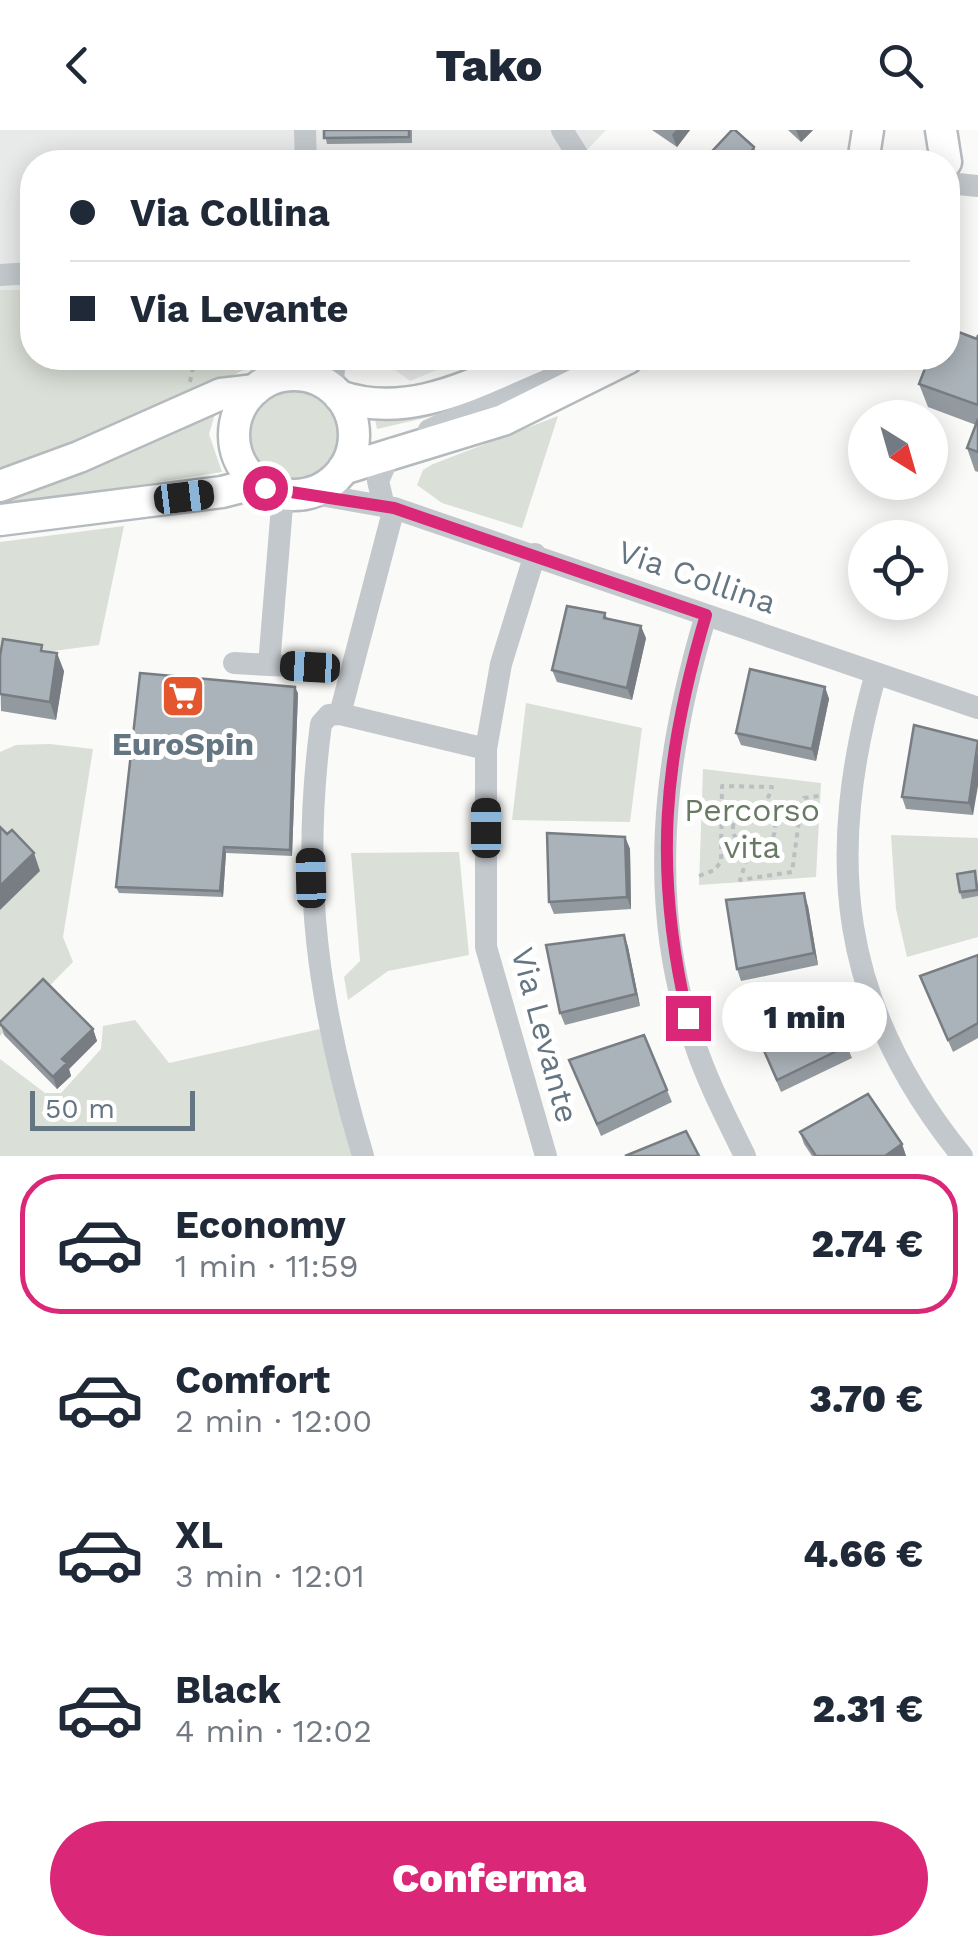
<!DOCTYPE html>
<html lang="it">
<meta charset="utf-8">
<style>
:root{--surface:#fff;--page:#f6f6f7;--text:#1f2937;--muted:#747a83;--line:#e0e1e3;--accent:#db2777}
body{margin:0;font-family:"Work Sans",sans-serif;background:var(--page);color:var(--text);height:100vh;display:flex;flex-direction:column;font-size:38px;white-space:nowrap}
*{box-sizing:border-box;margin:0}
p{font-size:32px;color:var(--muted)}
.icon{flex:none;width:55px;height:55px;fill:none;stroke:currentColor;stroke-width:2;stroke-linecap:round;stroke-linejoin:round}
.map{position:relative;height:1026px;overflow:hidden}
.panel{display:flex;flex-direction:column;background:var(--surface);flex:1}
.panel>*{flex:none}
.banner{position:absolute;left:20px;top:20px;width:940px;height:220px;border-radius:40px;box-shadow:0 5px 25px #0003;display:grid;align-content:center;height:220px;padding:0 50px;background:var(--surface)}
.needle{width:65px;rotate:143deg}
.controls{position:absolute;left:848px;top:270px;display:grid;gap:20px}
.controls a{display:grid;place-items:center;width:100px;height:100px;border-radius:50%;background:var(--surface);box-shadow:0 5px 25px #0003;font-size:50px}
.scale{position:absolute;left:30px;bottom:25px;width:165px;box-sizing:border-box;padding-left:10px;border:5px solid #657683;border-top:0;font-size:28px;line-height:35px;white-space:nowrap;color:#657683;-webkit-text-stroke:8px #fff;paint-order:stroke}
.end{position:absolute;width:45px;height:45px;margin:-22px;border:12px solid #db2777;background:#fff;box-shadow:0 0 0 5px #fff}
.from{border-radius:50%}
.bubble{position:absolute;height:70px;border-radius:35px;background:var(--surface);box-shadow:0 5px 25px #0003;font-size:32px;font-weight:800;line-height:70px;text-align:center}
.car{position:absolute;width:30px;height:60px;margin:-30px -15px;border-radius:12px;box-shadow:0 0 8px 2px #0007;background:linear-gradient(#222 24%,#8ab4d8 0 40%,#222 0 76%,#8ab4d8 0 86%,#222 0)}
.banner b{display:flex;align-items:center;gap:35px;height:95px;font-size:38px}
.banner b+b{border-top:2px solid var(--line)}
.banner i{width:25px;height:25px;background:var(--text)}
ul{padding:18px 0 0;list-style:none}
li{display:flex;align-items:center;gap:30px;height:140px;margin:0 20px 15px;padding:0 30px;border:5px solid transparent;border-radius:40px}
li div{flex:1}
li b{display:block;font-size:38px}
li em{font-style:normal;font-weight:800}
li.selected{border-color:var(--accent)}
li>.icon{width:90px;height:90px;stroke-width:1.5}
.button{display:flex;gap:20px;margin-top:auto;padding:20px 50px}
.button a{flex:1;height:115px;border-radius:60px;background:var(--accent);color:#fff;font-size:40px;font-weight:800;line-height:115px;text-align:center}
header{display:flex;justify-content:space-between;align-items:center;height:130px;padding:0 50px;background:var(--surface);font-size:45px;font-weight:800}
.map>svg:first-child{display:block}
.built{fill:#e8e9e9}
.green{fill:#dadfd7}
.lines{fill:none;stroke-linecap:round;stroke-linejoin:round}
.major-casing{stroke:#b5babe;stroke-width:35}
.path{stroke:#bbbfc2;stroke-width:4;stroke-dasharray:5 5;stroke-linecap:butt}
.minor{stroke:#c3c8cc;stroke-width:22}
.major{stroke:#fff;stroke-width:30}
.wall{fill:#929a9f}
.shaded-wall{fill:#777d82}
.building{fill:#aab3b9;stroke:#777d82;stroke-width:2.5}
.route{stroke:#db2777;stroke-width:12}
.labels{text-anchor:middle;stroke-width:10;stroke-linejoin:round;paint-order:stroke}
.street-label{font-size:32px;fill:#657683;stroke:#fff}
.poi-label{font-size:32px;font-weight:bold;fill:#657683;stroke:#fff}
.park-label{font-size:32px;fill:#687a64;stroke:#fff}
</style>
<header><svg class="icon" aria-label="back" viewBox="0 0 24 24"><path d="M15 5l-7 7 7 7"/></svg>Tako<svg class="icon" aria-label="search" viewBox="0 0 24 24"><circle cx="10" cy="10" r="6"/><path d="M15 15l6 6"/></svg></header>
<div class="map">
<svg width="978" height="1026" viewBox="0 0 978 1026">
<rect width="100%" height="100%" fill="#fafaf8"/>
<!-- built -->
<path class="built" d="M0,0H606L586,21L593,32H32V160H0Z
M379,228H466L410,251Z"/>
<!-- green -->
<path class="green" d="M0,160H32V228H257L256,234L105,307L0,347Z
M541,234L446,283L377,299L375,289L407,284Z
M246 305a46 46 0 1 1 92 0a46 46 0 1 1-92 0Z
M218,274L209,304L222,342L0,377V367Z
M558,286L522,398L442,373L417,355L423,340L433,334Z
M124,396L99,515L7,527L0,544V412Z
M526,573L642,598L630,692L512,690Z
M50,614L93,619L63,807L73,832L0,906V622L16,615Z
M703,639L821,653L816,747L699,755Z
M891,705L978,708V807L907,827L896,779Z
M459,722L469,825L388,841L348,870L344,847L360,831L351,723Z
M135,890L169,933L320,899L352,1026H0V929L45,963H61L101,919L103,896Z"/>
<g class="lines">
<!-- major casing -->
<g class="major-casing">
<path id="major" d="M941,0L946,32
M863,32L868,0
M234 305a60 60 0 1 1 120 0a60 60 0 1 1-120 0Z
M339,266C408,290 472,254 534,228
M343,339L503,290L628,228
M0,356L79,327L221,264L255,260
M0,390L222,362L257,353"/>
</g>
<!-- path -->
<path class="path" d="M190,252L195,228
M733 698a21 21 0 1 1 42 0a21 21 0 1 1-42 0Z
M750,719L740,750L792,742L801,676L804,668L819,666
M699,746L715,740L721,731L722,656L772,657L764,679"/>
<!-- minor -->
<path class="minor" d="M305,0L306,32
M562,0L582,32
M948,53L978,56
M0,145L32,143
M330,228L334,240L332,258
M258,257L265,228
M429,300L589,228
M309,363L394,378L978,578
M383,372L378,351L392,319
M535,424L501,534L486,619V817L546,1026
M706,485C664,624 645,774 695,914C708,953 727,989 745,1026
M234,533L269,535L283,364
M269,535L311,537
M876,543C824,728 838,873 962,1026
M340,584L394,378
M363,1026C318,875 300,752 321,594L329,585L340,584L486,619"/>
<!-- major -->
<use href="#major" class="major"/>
</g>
<!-- wall -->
<path class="wall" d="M324,0H412V13L327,14Z
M652,0H690L677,17Z
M788,0H813L801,12Z
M978,205V342L975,341L967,318L976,295L928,277L919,254L977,209Z
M605,483L607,488L646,508L632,570L557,552L552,540Z
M44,521L64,541L56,590L1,581L0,526Z
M825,557L829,569L816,631L741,615L736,603Z
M298,563L292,726L226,723L223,767L119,763L116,757Z
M978,611L973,685L906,679L902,667Z
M625,707L630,719L631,779L554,784L549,772Z
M975,741L978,755V766L962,769L960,762Z
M808,776L818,835L741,851L737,839Z
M624,805L628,817L640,876L565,895L560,883Z
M978,825V908L953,922L920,846Z
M784,878L847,916L852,928L781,962L749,887Z
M0,892L93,899L97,911L69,939L71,946L57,959L4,905Z
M574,942L667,960L672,972L601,1006Z
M800,1002L902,1014L906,1026H812L804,1014Z"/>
<!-- shaded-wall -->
<path class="shaded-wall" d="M676,0H690L677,17L672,5Z
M796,0H813L801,12Z
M754,17L758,30L757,32H744Z
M641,496L646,508L632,570L627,558Z
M57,523L64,541L56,590L50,572Z
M295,557L298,563L292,726L290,720Z
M825,557L829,569L816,631L812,619Z
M978,619V656L973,685L969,673Z
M625,707L630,719L631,779L627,767Z
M224,717L226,723L223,767L220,761Z
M34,723L40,741L0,780V756Z
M804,763L808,776L818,835L814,823Z
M624,805L628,817L640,876L636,864Z
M93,899L97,911L69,939L71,946L57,959L53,947L62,929Z
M902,1014L906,1026H885Z"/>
<!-- building -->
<path class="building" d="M324,0H409V7L324,8Z
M732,0H735L754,17L746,31L702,32Z
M948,198L977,209L978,205V275L919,254L929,228H948Z
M978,289V322L967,318Z
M567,476L605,483L604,488L641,496L627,558L552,540Z
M3,509L42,515L41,521L57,523L50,572L0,564V526Z
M750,539L825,557L812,619L736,603Z
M140,543L295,557L290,720L224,717L220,761L116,757Z
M914,595L978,611L969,673L902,667Z
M0,697L7,704L12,700L34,723L0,756Z
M547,703L625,707L627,767L549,772Z
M975,741L977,760L960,762L957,744Z
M804,763L814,823L737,839L726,770Z
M624,805L636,864L560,883L546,815Z
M978,825V893L948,910L920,846Z
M43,849L93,899L62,929L67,933L53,947L0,894V892Z
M823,861L847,916L777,950L749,887L781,872L784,878Z
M644,905L667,960L597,994L569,930Z
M868,964L902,1014L885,1026H816L800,1002Z
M686,1001L699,1026H625Z"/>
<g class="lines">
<!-- route -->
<path class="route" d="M265,358L394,378L706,485C663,629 653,741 688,888"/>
</g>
<!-- icons -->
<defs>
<g id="supermarket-square" transform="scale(2.25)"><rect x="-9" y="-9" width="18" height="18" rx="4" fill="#e4572e" stroke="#fff"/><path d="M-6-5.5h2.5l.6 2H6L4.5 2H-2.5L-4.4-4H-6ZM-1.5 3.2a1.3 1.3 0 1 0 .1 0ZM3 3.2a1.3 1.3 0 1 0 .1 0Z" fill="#fff"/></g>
</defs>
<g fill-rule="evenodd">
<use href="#supermarket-square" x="183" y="566"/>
</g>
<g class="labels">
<!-- street labels -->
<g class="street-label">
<text transform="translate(697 447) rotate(19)" y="11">Via Collina</text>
<text transform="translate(545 905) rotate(75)" y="11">Via Levante</text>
</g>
<!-- poi labels -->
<g class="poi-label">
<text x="183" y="625">EuroSpin</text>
</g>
<!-- park labels -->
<g class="park-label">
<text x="752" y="691">Percorso<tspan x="752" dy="37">vita</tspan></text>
</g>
</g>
</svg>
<div class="controls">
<a><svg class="needle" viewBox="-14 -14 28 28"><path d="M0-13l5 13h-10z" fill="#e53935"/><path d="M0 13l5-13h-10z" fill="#747a83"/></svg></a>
<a><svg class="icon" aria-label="locate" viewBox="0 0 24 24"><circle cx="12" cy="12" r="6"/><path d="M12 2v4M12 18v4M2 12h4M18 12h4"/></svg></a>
</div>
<div class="scale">50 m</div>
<i class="end from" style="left:265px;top:358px"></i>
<i class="end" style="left:688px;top:888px"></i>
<div class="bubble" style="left:722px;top:852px;width:165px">1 min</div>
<i class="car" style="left:184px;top:367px;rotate:83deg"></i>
<i class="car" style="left:310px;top:537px;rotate:273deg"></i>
<i class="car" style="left:486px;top:698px;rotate:0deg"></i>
<i class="car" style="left:311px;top:748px;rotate:359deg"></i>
<div class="banner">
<b><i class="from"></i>Via Collina</b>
<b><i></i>Via Levante</b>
</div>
</div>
<section class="panel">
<ul>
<li class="selected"><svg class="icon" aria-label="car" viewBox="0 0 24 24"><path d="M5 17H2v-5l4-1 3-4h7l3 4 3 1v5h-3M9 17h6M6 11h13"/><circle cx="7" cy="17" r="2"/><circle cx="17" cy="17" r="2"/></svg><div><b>Economy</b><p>1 min · 11:59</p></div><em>2.74 €</em></li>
<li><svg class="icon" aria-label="car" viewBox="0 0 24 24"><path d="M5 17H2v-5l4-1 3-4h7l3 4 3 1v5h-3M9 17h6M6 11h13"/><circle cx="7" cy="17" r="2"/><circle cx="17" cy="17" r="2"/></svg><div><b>Comfort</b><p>2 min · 12:00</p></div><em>3.70 €</em></li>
<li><svg class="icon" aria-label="car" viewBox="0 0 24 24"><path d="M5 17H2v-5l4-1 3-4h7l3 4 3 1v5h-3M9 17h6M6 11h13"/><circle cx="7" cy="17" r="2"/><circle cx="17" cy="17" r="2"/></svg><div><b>XL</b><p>3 min · 12:01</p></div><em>4.66 €</em></li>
<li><svg class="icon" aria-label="car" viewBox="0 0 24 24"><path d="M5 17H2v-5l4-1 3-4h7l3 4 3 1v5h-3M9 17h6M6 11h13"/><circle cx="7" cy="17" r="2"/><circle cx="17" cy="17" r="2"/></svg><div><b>Black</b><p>4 min · 12:02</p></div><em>2.31 €</em></li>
</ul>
<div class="button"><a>Conferma</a></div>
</section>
